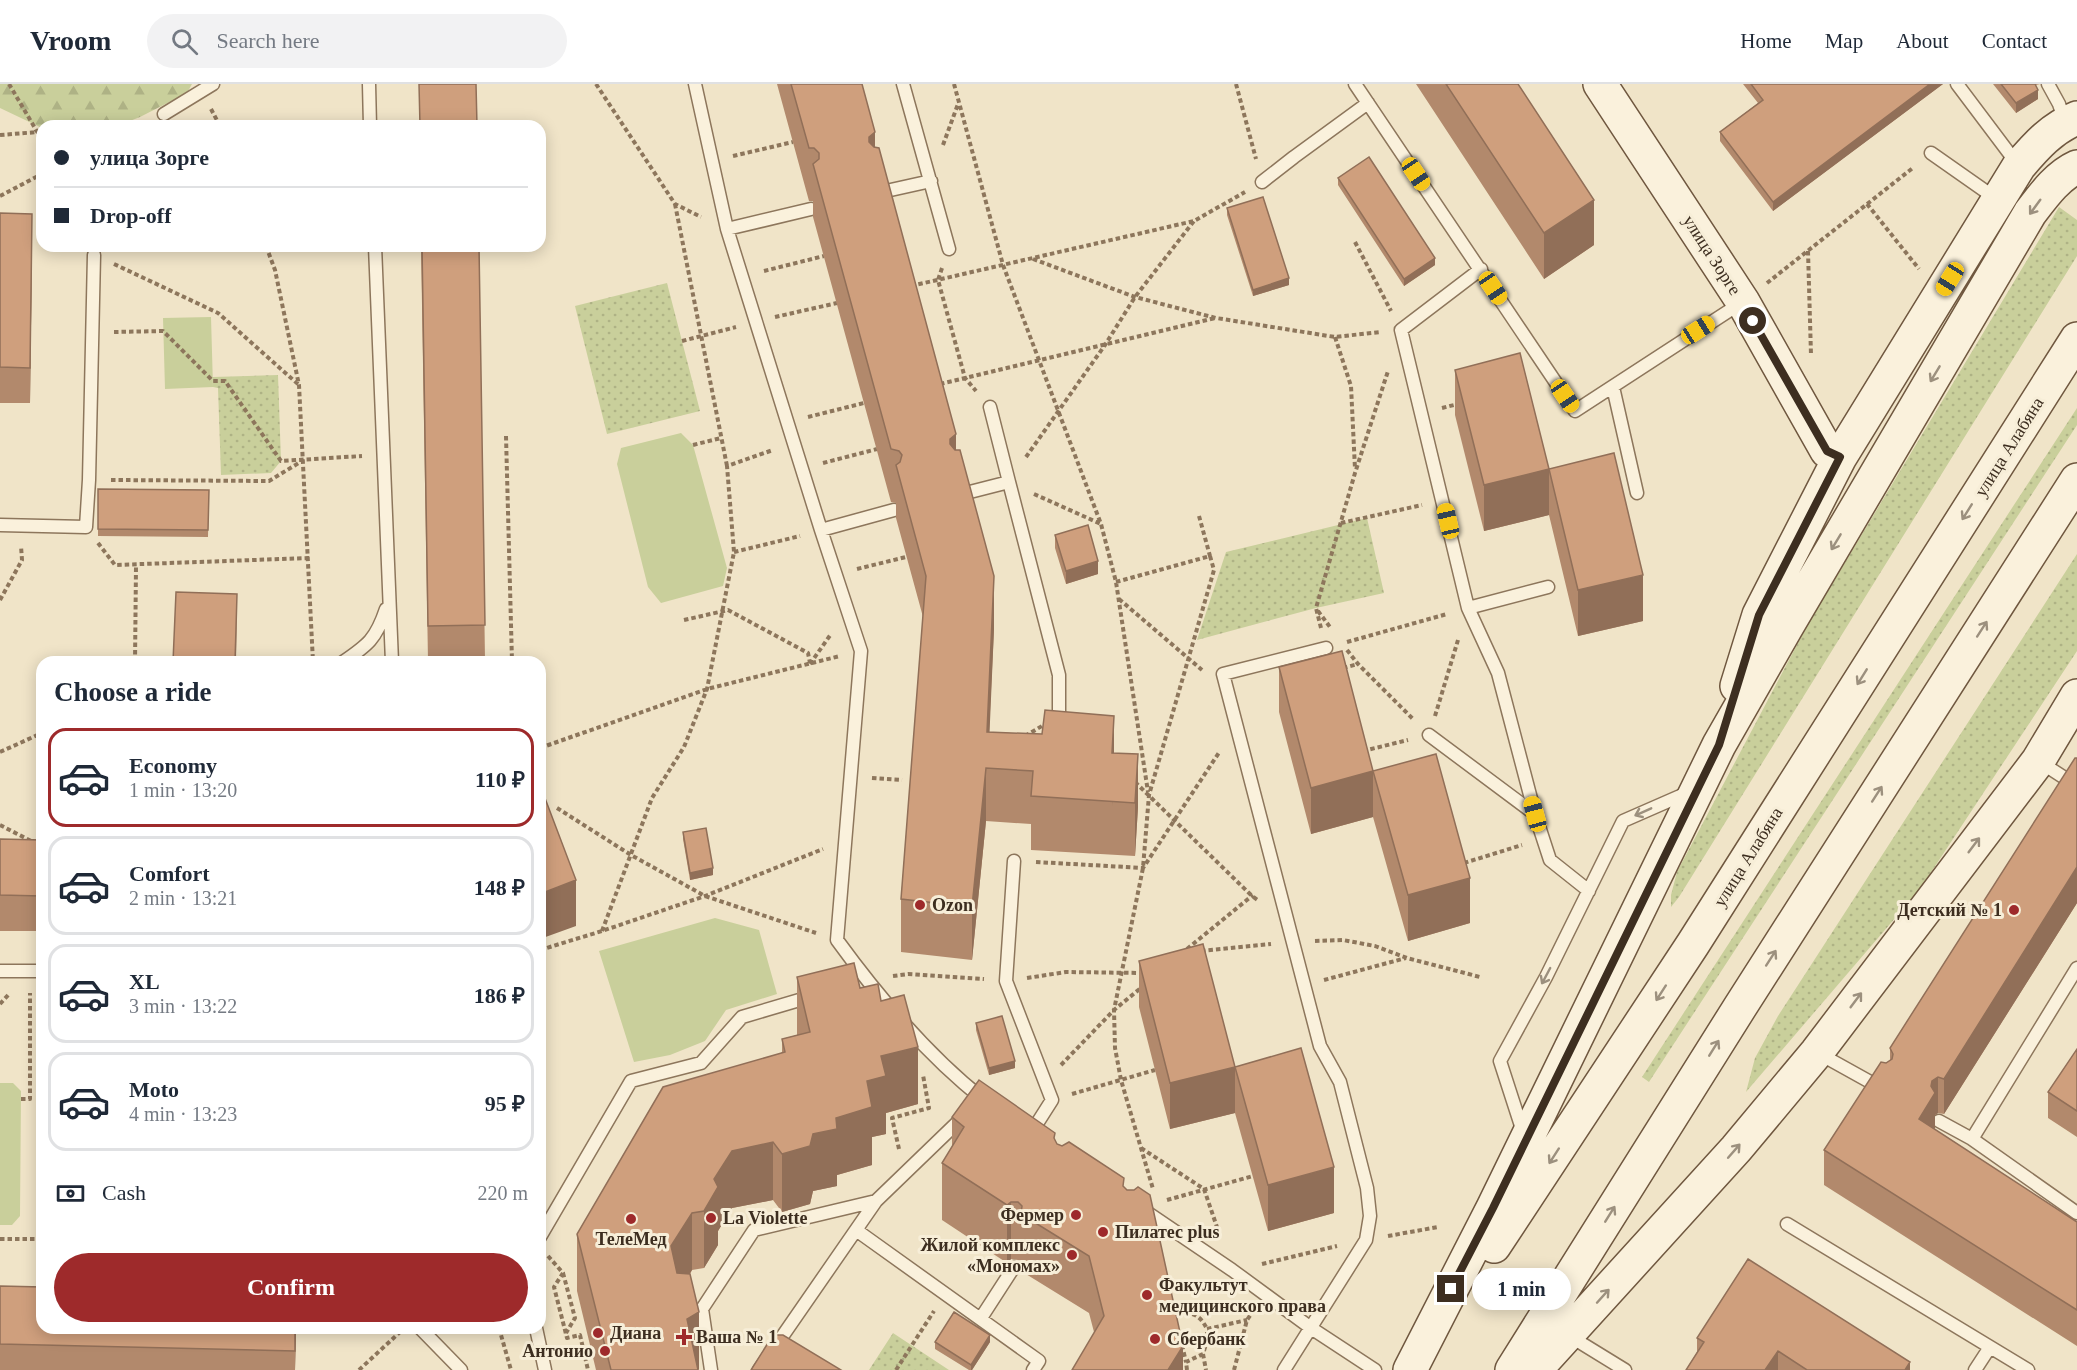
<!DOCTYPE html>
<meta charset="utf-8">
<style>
:root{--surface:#fff;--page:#f2f2f3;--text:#1f2937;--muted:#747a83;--line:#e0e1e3;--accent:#9e2a2b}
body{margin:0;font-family:"Times New Roman",serif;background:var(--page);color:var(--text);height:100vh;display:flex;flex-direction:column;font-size:22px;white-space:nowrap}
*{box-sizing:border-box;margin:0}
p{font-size:20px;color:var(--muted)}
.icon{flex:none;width:33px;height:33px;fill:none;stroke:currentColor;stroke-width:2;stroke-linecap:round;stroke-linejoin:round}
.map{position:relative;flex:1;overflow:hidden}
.side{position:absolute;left:36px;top:572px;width:510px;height:678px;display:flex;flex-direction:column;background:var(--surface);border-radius:18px;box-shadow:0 3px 15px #0003}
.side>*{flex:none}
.guide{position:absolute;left:36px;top:36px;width:510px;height:132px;border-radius:18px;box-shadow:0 3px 15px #0003;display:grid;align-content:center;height:132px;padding:0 18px;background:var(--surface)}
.end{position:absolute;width:27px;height:27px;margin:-14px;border:8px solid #3d2e20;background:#fff;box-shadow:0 0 0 3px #fff}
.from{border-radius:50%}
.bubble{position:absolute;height:42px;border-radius:21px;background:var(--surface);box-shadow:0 3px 15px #0003;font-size:20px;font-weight:600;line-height:42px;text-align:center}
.car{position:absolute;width:18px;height:36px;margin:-18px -9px;border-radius:8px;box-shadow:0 0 4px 2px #0007;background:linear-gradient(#f5c518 24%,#345 0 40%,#f5c518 0 76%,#345 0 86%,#f5c518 0)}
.guide b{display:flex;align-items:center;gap:21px;height:57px;font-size:22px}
.guide b+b{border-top:2px solid var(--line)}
.guide i{width:15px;height:15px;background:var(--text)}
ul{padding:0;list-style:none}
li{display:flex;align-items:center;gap:18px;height:99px;margin:0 12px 9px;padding:0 6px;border:3px solid var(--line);border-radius:18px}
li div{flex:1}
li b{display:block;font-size:22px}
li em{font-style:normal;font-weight:600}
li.selected{border-color:var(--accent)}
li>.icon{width:54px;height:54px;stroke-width:1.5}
h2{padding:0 18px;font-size:27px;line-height:72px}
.pay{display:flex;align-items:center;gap:15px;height:66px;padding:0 18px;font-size:22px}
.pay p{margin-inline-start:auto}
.button{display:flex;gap:12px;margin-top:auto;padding:12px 18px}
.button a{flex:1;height:69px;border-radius:36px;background:var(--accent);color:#fff;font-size:24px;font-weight:600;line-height:69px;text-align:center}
header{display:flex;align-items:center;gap:36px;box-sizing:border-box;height:84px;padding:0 30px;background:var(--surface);border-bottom:2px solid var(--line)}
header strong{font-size:28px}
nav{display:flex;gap:33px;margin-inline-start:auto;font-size:21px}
.search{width:420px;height:54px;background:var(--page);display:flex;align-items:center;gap:15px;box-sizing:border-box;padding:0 21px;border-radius:33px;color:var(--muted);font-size:22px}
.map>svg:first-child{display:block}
.green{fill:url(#green-dots)}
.forest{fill:url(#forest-firs)}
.pitch{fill:#c9cf9b}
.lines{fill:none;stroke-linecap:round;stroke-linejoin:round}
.lane-casing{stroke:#8d765c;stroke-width:15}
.secondary-casing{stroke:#6f573f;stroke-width:36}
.path{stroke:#8d765c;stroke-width:4;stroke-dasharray:4.5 3;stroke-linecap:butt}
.lane{stroke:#faf1dc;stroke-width:12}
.secondary{stroke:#faf1dc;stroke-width:33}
.wall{fill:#b2896c}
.shaded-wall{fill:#916f58}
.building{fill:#cf9f7d;stroke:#916f58;stroke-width:1.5}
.oneway{stroke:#9c907e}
.route{stroke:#3d2e20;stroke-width:8}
.poi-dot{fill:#9e2a2b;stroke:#f7eed8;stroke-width:2}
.labels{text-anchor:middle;stroke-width:6;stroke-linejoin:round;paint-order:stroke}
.street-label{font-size:18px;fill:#3d2e20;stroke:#f7eed8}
.poi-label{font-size:18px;font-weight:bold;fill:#3d2e20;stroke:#f7eed8;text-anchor:start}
</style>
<header>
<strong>Vroom</strong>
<div class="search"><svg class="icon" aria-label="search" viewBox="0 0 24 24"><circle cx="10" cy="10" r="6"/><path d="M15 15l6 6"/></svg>Search here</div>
<nav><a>Home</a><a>Map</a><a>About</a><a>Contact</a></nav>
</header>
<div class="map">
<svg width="2077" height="1286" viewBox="0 0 2077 1286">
<defs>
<pattern id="green-dots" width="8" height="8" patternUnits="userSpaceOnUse" patternTransform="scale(1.5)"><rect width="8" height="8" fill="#c9cf9b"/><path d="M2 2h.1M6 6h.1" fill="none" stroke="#aeb285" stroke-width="1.8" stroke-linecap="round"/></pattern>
<pattern id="forest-firs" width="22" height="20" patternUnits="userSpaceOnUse" patternTransform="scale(1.5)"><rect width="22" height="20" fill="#c9cf9b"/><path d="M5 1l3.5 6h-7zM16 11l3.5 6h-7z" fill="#aeb285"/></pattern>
</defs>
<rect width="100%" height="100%" fill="#f0e4c8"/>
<!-- green -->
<path class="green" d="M2059,123L2077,136V172L1679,813L1671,823V811L1677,788L1808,540Z
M667,199L700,327L607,350L575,222Z
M278,291L281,377L271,389L221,391L218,304L213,303V293Z
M2077,324V341L1649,998L1642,993Z
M1367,434L1384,509L1316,524L1197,556L1226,468Z
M2077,470V567L1920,805L1746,1008L1755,974L1778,932Z
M893,1249L949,1286H869Z"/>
<!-- forest -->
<path class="forest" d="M0,0H192L187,9L140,33L117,42H42V44L0,24Z"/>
<!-- pitch -->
<path class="pitch" d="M211,233L213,303L165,305L163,234Z
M681,349L693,361L727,484L723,502L661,519L648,503L617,380L621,364Z
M715,834L759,846L777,910L726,926L705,957L670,971L634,978L599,867Z
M0,999H13L21,1007L20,1132L12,1141H0Z"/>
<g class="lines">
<!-- lane casing -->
<g class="lane-casing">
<path id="lane" d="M369,0L370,42
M695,0L727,145L821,446L861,567L837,856C880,915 927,971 984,1016
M903,0L949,165
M1355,0L1575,327L1741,219
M1957,0L2018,81
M2048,0L2059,20L2065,38
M164,30L213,0
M1931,69L1998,116
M1262,98L1294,73L1368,19
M877,109L931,97
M727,145L811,125
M375,162L392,578
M1481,185L1401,246L1468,524L1498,589L1535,730L1550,776L1589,807
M1613,303L1637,409
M990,323L1009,398
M958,411L1009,398L1059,591V631
M0,441L86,443L89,396L94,171
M821,446L894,426
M1468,524L1548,503
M343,578C368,561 376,555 386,525
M1429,651L1535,730
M2040,678L2077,702
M1014,777L1006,897L1052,1016L1031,1049
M2077,884L1972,1055L2077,1129
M0,887H42
M1818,969L1881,1004
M1939,1037L1972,1055
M1523,1048L1500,977L1546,893L1623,737L1687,709
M1142,1125L1232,1186L1311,1244L1375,1286
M1787,1140L2028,1286
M856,1146L1039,1277L1033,1286
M540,1153L631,997L701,979L742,933L813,912
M981,1234L1014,1183
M420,1244L461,1286
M536,1244L545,1286
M1568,1251L1625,1286
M711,1286L702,1225L754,1146L876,1117
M759,1286L876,1117L962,1034
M1284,1286L1366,1156L1370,1132L1367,1104L1340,998L1320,962L1223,590L1326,564
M1975,1286L1990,1263"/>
</g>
<!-- secondary casing -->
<g class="secondary-casing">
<path id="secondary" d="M1600,0L1743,218L1827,367L1840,373
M1737,602L1759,531L1840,373L2019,82C2036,62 2052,44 2077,34
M1494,1162L1693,860L2077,255
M1410,1286L1493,1124L1719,661L1787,542L2030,129C2043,112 2057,92 2077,83
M1512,1286L1740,923L2077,396
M1535,1286L1736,1065L1817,968L2038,677L2077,612"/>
</g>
<!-- path -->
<path class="path" d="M9,0L42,56
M596,0L675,120L701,133
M954,0L1003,181L1101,440L1116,498L1148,708
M1236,0L1256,75
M211,25L220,42
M0,51L38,48
M943,61L958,20
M733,72L793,58
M0,112L42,90
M675,120L727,382
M1867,120L1919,185
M1355,158L1391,227
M266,162L275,186L299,301L313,578
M1808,167L1811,271
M1033,175L1135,213L1216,234L1335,253L1380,248
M114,180L218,229L299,301
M942,184L938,196L965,294L976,307
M764,187L824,172
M1767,199L1914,83
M911,202L1194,137L1245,108
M775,233L837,219
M114,248L163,247L213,297H225L281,377L362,372
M1335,253L1351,302L1355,385
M682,257L736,243
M940,300L1215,234
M1442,324L1458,320
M808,333L864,319
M506,352L512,578
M693,361L721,354
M1026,373L1105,261L1135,213L1194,137
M823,379L877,365
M111,396L269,397L302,377
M1034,410L1101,440
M1199,432L1210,472
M1341,439L1422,421
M98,459L115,481L309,474
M734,468L800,452
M857,485L906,473
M1116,498L1210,472L1214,486L1149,711L1143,784L1114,926L1115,964L1121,996L1153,1105
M1119,515L1202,586
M0,516L22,476L21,462
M1318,527L1330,543
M684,536L728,526L808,569L810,579
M1321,544L1316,524L1355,389L1388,287
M1347,558L1447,530
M1347,566L1358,580L1414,636
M135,578L136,482
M810,580L831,550
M1343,584L1358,580
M1435,632L1458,556
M1025,652L1042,642
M540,664L707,605L840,572
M1363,667L1408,656
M0,668L42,649
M872,694L902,696
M1135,698L1252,812L1259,817
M557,724L631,771L705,812L816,849
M0,741L31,757
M1036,778L1143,784L1220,667
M1464,779L1522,761
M602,847L652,714L684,663L707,605L734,468L727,382L773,366
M1315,857L1343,856L1375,862L1407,874L1480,893
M1187,865L1253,811
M540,866L602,847L705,812L823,765
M1201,867L1271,860
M893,892L908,890L984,895
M1027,894L1066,888L1142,889
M1324,896L1406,874
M0,920L10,909
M1061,981L1114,926L1142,903
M1072,1010L1155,986
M21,1015H30V909
M1141,1064L1204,1105L1219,1149
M899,1065L892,1034L929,1024L923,991
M1167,1116L1253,1092
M1388,1152L1438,1143
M0,1155H37L42,1153
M548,1172L563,1189L554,1203L567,1254L580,1251L588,1286
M1262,1180L1337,1162
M563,1189L575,1234L566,1249
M1176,1233L1175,1228C1192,1229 1199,1229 1207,1245
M499,1244L511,1286
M1182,1261L1186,1278
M1203,1270L1206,1286
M359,1286L400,1248
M896,1286L934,1227
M1187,1286L1186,1278L1203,1270L1207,1257V1245L1247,1236
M1234,1286L1247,1236L1253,1227"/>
<!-- lane -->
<use href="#lane" class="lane"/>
<!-- secondary -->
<use href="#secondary" class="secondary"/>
</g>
<!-- wall -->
<path class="wall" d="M777,0H862L875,64L956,366L994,545L989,648L1114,669L1138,723L1135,772L1031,766V740L986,737L972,876L901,868V815L923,533L896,434V419L891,418L813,133V117H809Z
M1416,0H1518L1594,161L1544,195Z
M1743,0H1943L1773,127L1720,57V48L1758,19Z
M1993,0H2040L2036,1L2038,15L2016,29Z
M1338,94L1435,181L1404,202L1338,101Z
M1227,124L1289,201L1253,212L1227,131Z
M0,129L32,165L30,319H0Z
M421,162H479L485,576L428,577Z
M1455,286L1549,385L1643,537L1578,552L1549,431L1484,447L1455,331Z
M98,405L209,406L208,453L98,452Z
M1055,451L1098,490L1066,500L1055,464Z
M1279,583L1373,687L1470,839L1408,857L1373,733L1311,750L1279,628Z
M2077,674V819L1944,1030L1938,1029L1935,1031L1934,1045L2077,1138V1262L1824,1101V1066L1886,979L1890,976V964Z
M683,748L713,791L690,796L683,755Z
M0,755L42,756V847H0Z
M1139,877L1235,983L1334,1129L1268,1147L1235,1029L1170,1045L1139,923Z
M797,893L860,904L881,917L918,1020L886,1029V1050L872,1053V1081L837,1091V1102L813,1107L810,1120L782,1128L773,1116L732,1124L718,1147V1161L704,1184L692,1186L690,1190L699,1285L698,1286H596L577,1207V1150L782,968V955L797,951Z
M976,939L1015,984L989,991L976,946Z
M2077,965V1053L2048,1034V1008Z
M952,1033L1055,1057L1183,1286L1094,1248L1089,1229L1021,1187V1179L1018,1176L1011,1175L1007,1179L942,1136V1079L952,1063Z
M0,1202L42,1244H356V1247L296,1245L295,1286H0Z
M1697,1254L1910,1286H1686L1697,1268Z
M935,1258H990L972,1286H969L935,1265Z"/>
<!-- shaded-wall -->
<path class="shaded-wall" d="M1930,0H1943L1773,127V118Z
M2038,6V15L2016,29V19Z
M875,48V101L869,106V53Z
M1594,116V161L1544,195V149Z
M32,130V165L30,319V284Z
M1435,174V181L1404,202V195Z
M1289,194V201L1253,212V206Z
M956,350V403L950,408V355Z
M1549,385V431L1484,447V401Z
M1098,477V490L1066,500V487Z
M1643,491V537L1578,552V506Z
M994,492V545L988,684L987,648Z
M237,510L236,578H235Z
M1114,632V685L1112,722V669Z
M1138,670V723L1135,772V719Z
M986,684V737L972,876V823Z
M1373,687V733L1311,750V704Z
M2077,783V819L1944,1030V995Z
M713,784V791L690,796V789Z
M1470,794V839L1408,857V811Z
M576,796V842L540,855V810Z
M918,963V1020L886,1029V1050L872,1053V1081L837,1091V1102L813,1107L810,1120L782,1128V1070L836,1034L867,997L881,972Z
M1015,977V984L989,991V984Z
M1235,983V1029L1170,1045V999Z
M1938,993V1029L1935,1031V1044L1919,1071V1035L1932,997Z
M773,1058V1116L732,1124L718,1147V1161L704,1184V1127L714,1095L732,1067Z
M1334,1083V1129L1268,1147V1101Z
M1011,1118V1175L1007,1179V1121Z
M692,1129V1186L671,1219V1162Z
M699,1228V1285L697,1286L687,1235Z
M295,1244H296L295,1286Z
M990,1251V1258L972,1286H971V1281Z
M1183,1262V1286H1168Z
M1778,1267V1286H1765Z
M1910,1278V1286H1905Z"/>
<!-- building -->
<path class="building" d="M419,0H476L477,42H420Z
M791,0H862L875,48L869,53V58L874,63L879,64L956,350L950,355V360L955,366H960L994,492L987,648L1042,650L1045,626L1114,632L1112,669L1138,670L1135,719L1031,712L1033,687L986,684L972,823L901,815L926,492L896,381L900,378L902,371L899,367L891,365L813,80L819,75V69L814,64H809Z
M1446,0H1518L1594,116L1544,149Z
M1751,0H1930L1773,118L1720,48L1763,16Z
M2001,0H2035L2038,6L2016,19Z
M1369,73L1435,174L1404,195L1338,94Z
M1263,113L1289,194L1253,206L1227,124Z
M0,129L32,130L30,284L0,283Z
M422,162H479L485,541L428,542Z
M1520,269L1549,385L1484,401L1455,286Z
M1614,369L1643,491L1578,506L1549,385Z
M98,405L209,406L208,446L98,445Z
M1088,441L1098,477L1066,487L1055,451Z
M176,508L237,510L235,578H173Z
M1342,567L1373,687L1311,704L1279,583Z
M1436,670L1470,794L1408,811L1373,687Z
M2075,674H2077V783L1944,995L1938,993L1932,997L1931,1002L1935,1009L1919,1035L2077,1138V1226L1824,1066L1881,978L1886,979L1892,975L1893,970L1890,964Z
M540,701L576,796L540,810Z
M706,744L713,784L690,789L683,748Z
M0,755L42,756V812L0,811Z
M1203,860L1235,983L1170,999L1139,877Z
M854,879L860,904L878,900L881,917L904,911L918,963L881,972L886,992L867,997L872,1023L836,1034L837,1045L813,1050L810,1062L782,1070L773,1058L732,1067L714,1095L718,1103L704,1127L692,1129L671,1162L677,1189L690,1190L699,1228L687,1235L698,1286H611L577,1150L663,1003L785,968L782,955L810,948L797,893Z
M1002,932L1015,977L989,984L976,939Z
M1301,964L1334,1083L1268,1101L1235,983Z
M2077,965V1027L2048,1008Z
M979,996L1055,1049L1054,1054L1057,1060L1062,1062L1069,1058L1124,1094L1123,1102L1127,1106H1134L1138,1103L1150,1111L1183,1262L1168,1286H1072L1104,1232L1089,1172L1021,1130L1022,1122L1018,1118H1011L1007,1121L942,1079L964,1043L952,1033Z
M1748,1175L1910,1278L1905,1286H1807L1778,1267L1765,1286H1686L1704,1258L1697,1254Z
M0,1202L42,1203V1244H295V1267L0,1260Z
M954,1228L990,1251L971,1281L935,1258Z
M773,1251H783L841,1286H751Z"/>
<!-- one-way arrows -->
<defs><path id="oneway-shaft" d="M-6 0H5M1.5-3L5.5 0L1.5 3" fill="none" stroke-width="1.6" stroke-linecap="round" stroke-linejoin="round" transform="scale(1.5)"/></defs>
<g class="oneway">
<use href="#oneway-shaft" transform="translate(2035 123) rotate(126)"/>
<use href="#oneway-shaft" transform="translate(1935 290) rotate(121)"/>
<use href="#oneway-shaft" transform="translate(1967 428) rotate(122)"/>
<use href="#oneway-shaft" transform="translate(1836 458) rotate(121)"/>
<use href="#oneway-shaft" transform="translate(1982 545) rotate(-57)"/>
<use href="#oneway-shaft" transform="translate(1862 593) rotate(122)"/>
<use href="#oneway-shaft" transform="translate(1877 710) rotate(-57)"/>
<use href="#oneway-shaft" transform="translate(1643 728) rotate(156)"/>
<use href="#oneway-shaft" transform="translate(1974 761) rotate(-53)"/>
<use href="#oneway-shaft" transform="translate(1771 874) rotate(-57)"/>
<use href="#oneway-shaft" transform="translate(1546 892) rotate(118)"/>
<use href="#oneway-shaft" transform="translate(1661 909) rotate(123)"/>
<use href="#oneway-shaft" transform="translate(1856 916) rotate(-53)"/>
<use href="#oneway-shaft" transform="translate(1714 964) rotate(-58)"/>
<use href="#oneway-shaft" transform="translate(1734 1067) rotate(-49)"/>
<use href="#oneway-shaft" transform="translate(1554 1072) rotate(123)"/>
<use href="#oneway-shaft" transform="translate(1610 1130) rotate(-58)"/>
<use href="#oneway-shaft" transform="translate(1603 1212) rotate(-48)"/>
</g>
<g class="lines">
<!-- route -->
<path class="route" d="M1451,1205L1493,1124L1719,661L1759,531L1840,373L1827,367L1753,237"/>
</g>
<!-- markers -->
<g class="poi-dot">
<circle cx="920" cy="821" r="6"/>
<circle cx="2014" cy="826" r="6"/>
<circle cx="1076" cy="1131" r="6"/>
<circle cx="711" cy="1134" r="6"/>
<circle cx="631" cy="1135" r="6"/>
<circle cx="1103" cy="1148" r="6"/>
<circle cx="1072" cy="1171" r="6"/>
<circle cx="1147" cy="1211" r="6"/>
<circle cx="598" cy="1249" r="6"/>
<path d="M681 1244h6v6h6v6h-6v6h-6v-6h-6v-6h6z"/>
<circle cx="1155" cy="1255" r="6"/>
<circle cx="605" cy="1267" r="6"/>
</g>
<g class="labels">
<!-- street labels -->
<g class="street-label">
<text transform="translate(1712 171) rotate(57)" y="6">улица Зорге</text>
<text transform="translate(2009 363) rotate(-58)" y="6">улица Алабяна</text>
<text transform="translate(1748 773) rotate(-58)" y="6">улица Алабяна</text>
</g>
<!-- poi labels -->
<g class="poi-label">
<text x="932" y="827">Ozon</text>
<text x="2002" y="832" text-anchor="end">Детский № 1</text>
<text x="1064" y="1137" text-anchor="end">Фермер</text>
<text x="723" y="1140">La Violette</text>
<text x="1115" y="1154">Пилатес plus</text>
<text x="631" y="1161" text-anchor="middle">ТелеМед</text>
<text x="1060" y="1167" text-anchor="end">Жилой комплекс<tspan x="1060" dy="21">«Мономах»</tspan></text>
<text x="1159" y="1207">Факультут<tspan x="1159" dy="21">медицинского права</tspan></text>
<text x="610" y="1255">Диана</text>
<text x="696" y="1259">Ваша № 1</text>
<text x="1167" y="1261">Сбербанк</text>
<text x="593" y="1273" text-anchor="end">Антонио</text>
</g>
</g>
</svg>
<i class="end from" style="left:1753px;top:237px"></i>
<i class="end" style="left:1451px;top:1205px"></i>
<div class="bubble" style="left:1472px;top:1184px;width:99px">1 min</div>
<i class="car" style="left:1416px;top:90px;rotate:146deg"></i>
<i class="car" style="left:1950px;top:195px;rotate:212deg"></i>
<i class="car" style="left:1493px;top:204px;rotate:146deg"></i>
<i class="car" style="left:1698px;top:246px;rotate:58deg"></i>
<i class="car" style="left:1565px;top:312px;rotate:146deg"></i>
<i class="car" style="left:1448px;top:437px;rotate:347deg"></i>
<i class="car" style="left:1535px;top:730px;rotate:345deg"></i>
<div class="guide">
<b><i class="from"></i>улица Зорге</b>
<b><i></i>Drop-off</b>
</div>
<section class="side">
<h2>Choose a ride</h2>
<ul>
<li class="selected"><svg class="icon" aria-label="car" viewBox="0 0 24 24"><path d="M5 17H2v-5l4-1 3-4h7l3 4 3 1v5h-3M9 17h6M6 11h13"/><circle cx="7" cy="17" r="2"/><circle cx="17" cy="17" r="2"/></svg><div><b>Economy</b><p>1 min · 13:20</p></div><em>110 ₽</em></li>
<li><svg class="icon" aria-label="car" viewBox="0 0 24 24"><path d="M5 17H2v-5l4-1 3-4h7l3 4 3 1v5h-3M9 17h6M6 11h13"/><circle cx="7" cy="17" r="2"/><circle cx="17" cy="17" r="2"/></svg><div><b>Comfort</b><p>2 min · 13:21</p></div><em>148 ₽</em></li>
<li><svg class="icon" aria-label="car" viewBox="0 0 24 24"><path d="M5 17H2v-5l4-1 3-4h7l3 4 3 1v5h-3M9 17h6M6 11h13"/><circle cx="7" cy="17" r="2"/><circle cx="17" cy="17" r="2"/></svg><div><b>XL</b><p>3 min · 13:22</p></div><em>186 ₽</em></li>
<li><svg class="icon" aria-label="car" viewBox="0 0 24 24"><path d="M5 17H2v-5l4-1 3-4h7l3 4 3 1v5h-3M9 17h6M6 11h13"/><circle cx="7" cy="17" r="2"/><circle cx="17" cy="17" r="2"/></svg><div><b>Moto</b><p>4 min · 13:23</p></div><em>95 ₽</em></li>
</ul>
<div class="pay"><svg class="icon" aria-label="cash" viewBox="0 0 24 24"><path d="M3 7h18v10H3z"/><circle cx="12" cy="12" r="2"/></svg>Cash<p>220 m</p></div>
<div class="button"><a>Confirm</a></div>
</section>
</div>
